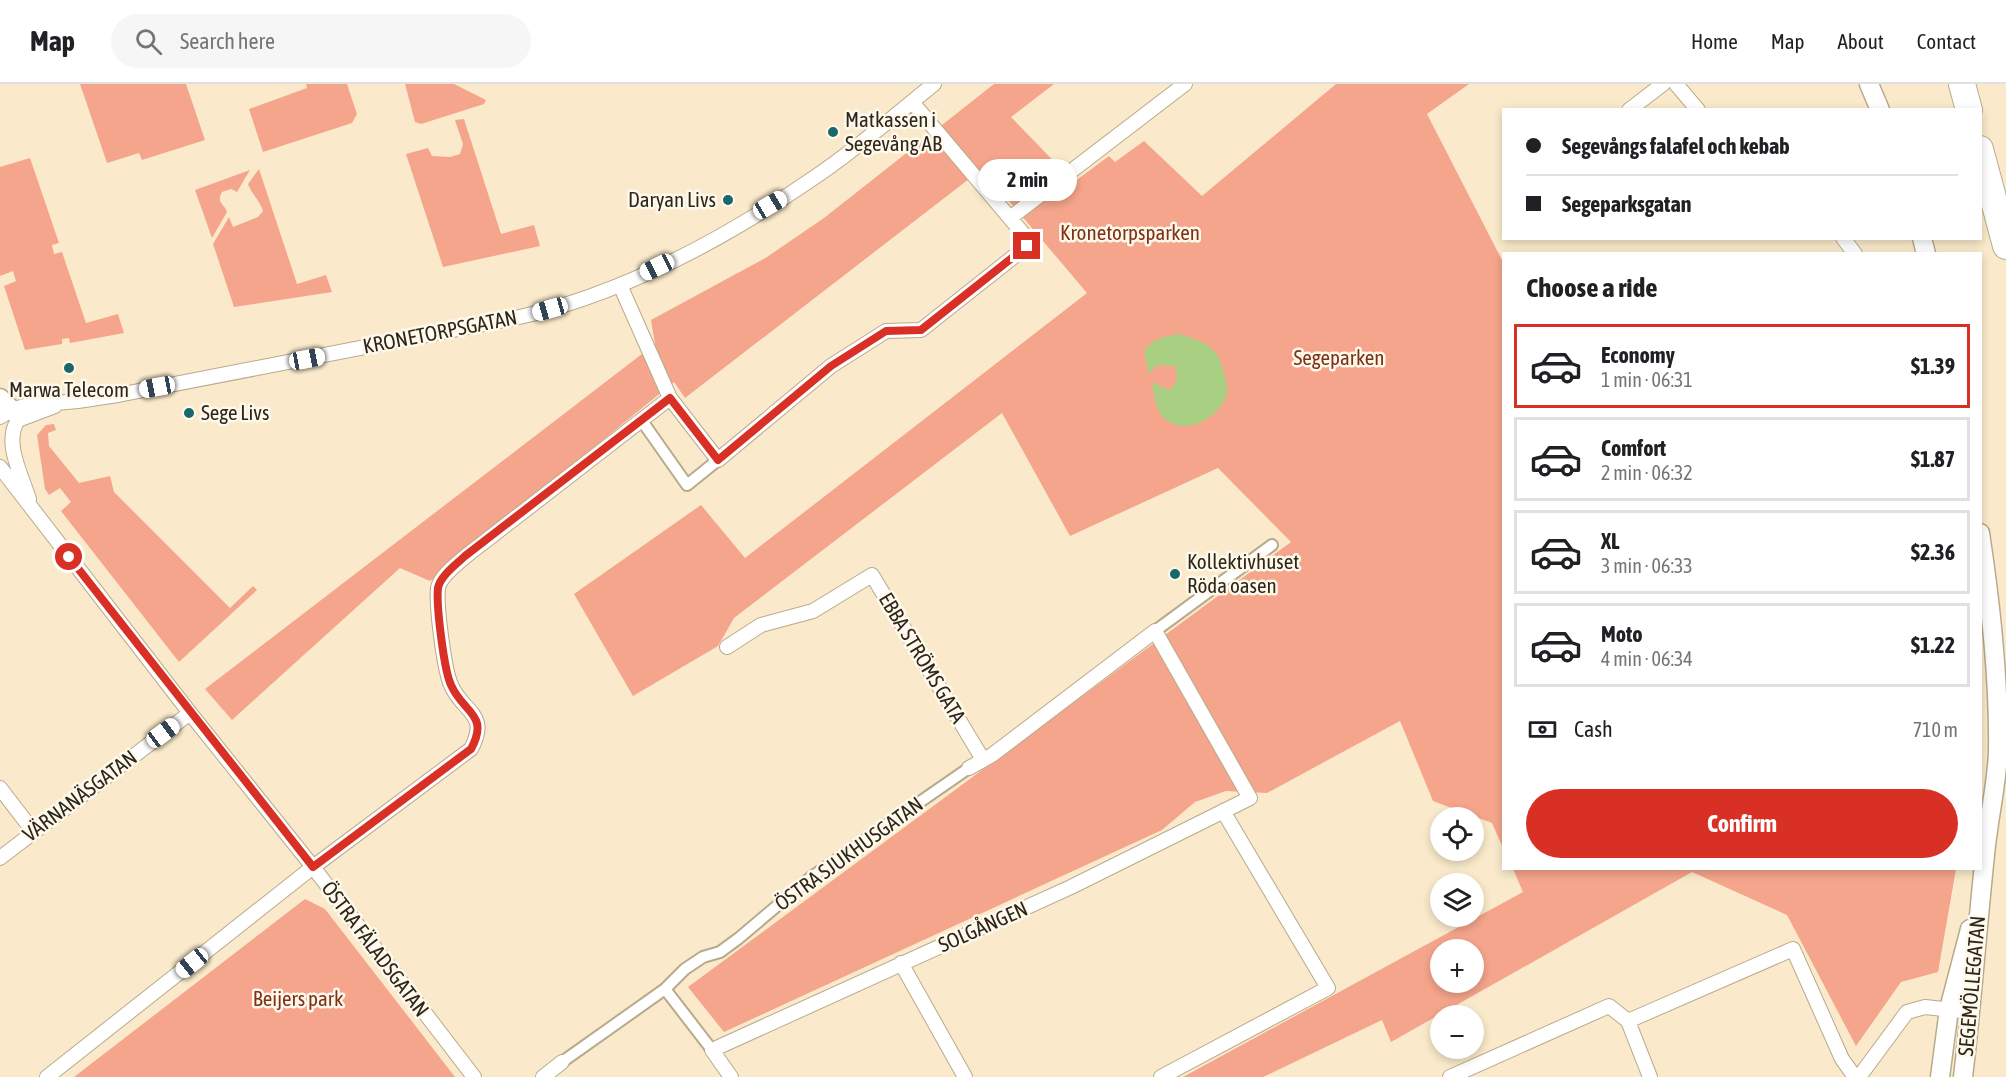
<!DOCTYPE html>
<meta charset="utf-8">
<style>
:root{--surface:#fff;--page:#f6f6f6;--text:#202124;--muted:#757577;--line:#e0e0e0;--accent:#d93025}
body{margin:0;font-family:"Asap Condensed",sans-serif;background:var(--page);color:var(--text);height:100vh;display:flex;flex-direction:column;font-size:22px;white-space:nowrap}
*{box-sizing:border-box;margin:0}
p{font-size:20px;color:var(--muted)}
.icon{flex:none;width:33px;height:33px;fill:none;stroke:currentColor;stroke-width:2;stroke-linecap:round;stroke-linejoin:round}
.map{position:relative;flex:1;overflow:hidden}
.drawer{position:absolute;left:1502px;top:168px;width:480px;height:618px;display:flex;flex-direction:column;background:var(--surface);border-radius:0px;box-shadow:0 3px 9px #0003}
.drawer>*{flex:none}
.top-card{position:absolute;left:1502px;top:24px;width:480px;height:132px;border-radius:0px;box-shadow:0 3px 9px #0003;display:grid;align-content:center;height:132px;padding:0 24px;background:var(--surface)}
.buttons{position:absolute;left:1430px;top:723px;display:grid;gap:12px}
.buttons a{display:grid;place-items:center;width:54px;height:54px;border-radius:50%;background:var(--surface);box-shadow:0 3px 9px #0003;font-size:30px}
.end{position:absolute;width:27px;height:27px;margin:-14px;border:8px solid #d93025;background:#fff;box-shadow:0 0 0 3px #fff}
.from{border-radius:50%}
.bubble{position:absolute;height:42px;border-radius:21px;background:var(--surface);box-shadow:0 3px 9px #0003;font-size:20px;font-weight:700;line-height:42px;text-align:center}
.car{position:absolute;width:18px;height:36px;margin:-18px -9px;border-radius:8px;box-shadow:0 0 4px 2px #0007;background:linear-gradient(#fff 24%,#345 0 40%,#fff 0 76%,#345 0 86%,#fff 0)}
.top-card b{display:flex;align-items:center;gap:21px;height:57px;font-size:22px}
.top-card b+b{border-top:2px solid var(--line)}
.top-card i{width:15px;height:15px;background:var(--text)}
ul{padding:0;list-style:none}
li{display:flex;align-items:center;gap:18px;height:84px;margin:0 12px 9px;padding:0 12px;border:3px solid var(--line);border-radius:0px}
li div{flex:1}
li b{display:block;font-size:22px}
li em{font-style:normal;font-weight:700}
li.active{border-color:var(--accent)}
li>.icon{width:54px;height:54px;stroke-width:1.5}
h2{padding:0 24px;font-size:27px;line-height:72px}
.pay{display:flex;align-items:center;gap:15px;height:66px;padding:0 24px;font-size:22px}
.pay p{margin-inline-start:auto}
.cta{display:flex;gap:12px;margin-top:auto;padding:12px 24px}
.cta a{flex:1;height:69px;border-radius:36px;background:var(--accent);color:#fff;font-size:24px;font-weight:700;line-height:69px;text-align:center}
header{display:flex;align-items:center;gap:36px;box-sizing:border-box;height:84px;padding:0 30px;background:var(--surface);border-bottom:2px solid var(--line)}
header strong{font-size:28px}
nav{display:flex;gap:33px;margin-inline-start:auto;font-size:21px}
.search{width:420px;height:54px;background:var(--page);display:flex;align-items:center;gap:15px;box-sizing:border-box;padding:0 21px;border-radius:33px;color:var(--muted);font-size:22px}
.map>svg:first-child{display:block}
.green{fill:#f5a58b;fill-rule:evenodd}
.water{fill:#a9d082}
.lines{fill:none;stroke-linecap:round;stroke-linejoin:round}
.pedestrian-casing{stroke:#b8aa8c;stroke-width:14}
.minor-casing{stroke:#b8aa8c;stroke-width:16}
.tertiary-casing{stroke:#b8aa8c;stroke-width:21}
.motorway-casing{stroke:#b8aa8c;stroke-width:28}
.pedestrian{stroke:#fff;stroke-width:10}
.minor{stroke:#fff;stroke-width:14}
.tertiary{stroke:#fff;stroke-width:18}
.motorway{stroke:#fff;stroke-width:26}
.route{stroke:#d93025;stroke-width:8}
.poi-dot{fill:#19676a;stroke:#fff9ec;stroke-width:2}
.labels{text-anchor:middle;stroke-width:5;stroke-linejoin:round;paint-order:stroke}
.poi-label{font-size:21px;fill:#2d271b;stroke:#fff9ec;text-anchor:start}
.park-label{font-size:21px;fill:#7d3116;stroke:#fff9ec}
.street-label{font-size:21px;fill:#2d271b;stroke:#fff9ec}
</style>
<header>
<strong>Map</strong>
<div class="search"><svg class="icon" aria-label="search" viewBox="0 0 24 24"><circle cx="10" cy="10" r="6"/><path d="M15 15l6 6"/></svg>Search here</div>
<nav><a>Home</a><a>Map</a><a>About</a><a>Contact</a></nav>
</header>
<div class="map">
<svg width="2006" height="993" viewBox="0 0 2006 993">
<rect width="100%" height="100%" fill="#faeacb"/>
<!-- green -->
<path class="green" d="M80,0H186L205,56L142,76L139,69L107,79Z
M306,0H347L357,30L352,39L263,68L249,25L307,4Z
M405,0H454L486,16L484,20L421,40L415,38Z
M994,0H1054L1011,33L1074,98L1109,72L1115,78L1144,57L1202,112L1336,0H1469L1427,30L1503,178V764L1492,739L1433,717L1400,637L1267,709L1226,707L1195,718L1162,746L724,948L688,903L1291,458L1218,384L1070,452L1002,329L734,534L718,562L633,612L574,510L701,421L745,474L1087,209L982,85L685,314L674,298L430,497L400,484L232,636L205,605L655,260L651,236L767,173L824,134Z
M464,35L501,150L534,141L540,162L443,183L406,70L428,64L432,72L450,73L460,70L463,60L455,36Z
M30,74L59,159L52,161L54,170L62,168L86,239L118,230L124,249L70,259L69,254L62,255V260L25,266L4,202L16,197L13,187L0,192V83Z
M259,85L297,200L326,191L332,208L234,223L213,160L229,133L233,143L258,133L263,127C260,116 252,111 248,100Z
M250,86L237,108L231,105L222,108C216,119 224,119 227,128L212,154L195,106Z
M54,340L56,346L48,349L49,362L79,399L110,392L114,408L230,524L253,502L257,506L179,578L61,427L71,418L60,404L49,411L45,405L37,351L46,341Z
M1513,785H1956L1938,888L1901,898L1856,962L1787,831L1692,788L1391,958L1382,936L1263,993H1183L1523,808ZM1440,866H1473V898H1440Z
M305,815L325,825L455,993H74Z"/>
<!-- water -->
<path class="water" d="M1180,250C1190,254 1205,257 1213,266C1219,271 1221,279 1223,286C1225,293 1228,303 1227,309C1221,333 1185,354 1164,334C1155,325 1154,311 1152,299L1170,306L1177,296L1175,282L1157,281L1149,290L1144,267C1153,254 1165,252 1180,250Z"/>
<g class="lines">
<!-- pedestrian casing -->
<g class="pedestrian-casing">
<path id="pedestrian" d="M642,337L687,401L718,376
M1155,547L1272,461
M665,905L712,966
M562,978L665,905L685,885L703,873L720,868L739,854L810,794L969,684"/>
</g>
<!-- minor casing -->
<g class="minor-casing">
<path id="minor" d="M1676,0L1698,26
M1629,26L1663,0
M1010,134L1185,0
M1843,154L1855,170
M620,201L670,314L718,376L831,282L886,247L921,246L1031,159L912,18
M11,325L18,336C3,358 22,392 29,415
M0,333C22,318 41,320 67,318C84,317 101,313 118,311L515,234C622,211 726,154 815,93C857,65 895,31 934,0
M18,336L55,322
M0,383L190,629L313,783L474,993
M727,563L761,541L813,527L872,491L982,674
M0,704L33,747
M0,774L190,629
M901,879L965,993
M1628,937L1650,993
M47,993L313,783L471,665C490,629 463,629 451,601C444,585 436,521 438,504C440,492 457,480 466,472L670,314
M543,993L562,978
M731,993L712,966L1071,803L1250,714L1155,547L992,671L969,684
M1161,993L1328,904L1223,727
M1450,993L1609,922L1628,937L1793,865L1842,975L1855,993
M1859,993L1907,928L1925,923L1971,928"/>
</g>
<!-- tertiary casing -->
<g class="tertiary-casing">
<path id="tertiary" d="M1869,0L1880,26
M1922,154L1926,170
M0,314L11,325
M1940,993L1949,925L1970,845
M1963,993C1972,919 1977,845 1985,771C1988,736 1997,701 1998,667C1999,593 1991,521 1980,449"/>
</g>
<!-- motorway casing -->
<g class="motorway-casing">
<path id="motorway" d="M1962,0L1969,26
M1980,65L2006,162"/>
</g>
<!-- pedestrian -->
<use href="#pedestrian" class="pedestrian"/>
<!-- minor -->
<use href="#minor" class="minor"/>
<!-- tertiary -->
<use href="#tertiary" class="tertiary"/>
<!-- motorway -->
<use href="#motorway" class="motorway"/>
</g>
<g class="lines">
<!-- route -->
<path class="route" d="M69,473L313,783L471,665C490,630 463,629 451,601C444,586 436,521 438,504C440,492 457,480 465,472L670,314L718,376L831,282L886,247L921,246L1027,162"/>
</g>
<!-- markers -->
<g class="poi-dot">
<circle cx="833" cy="48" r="6"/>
<circle cx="728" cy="116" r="6"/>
<circle cx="69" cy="284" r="6"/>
<circle cx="189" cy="329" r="6"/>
<circle cx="1175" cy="490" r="6"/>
</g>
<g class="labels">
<!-- poi labels -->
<g class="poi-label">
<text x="845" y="43">Matkassen i<tspan x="845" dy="24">Segevång AB</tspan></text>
<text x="716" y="123" text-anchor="end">Daryan Livs</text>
<text x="69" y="313" text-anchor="middle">Marwa Telecom</text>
<text x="201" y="336">Sege Livs</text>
<text x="1187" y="485">Kollektivhuset<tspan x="1187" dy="24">Röda oasen</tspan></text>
</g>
<!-- park labels -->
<g class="park-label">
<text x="1130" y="156">Kronetorpsparken</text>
<text x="1339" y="281">Segeparken</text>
<text x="298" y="922">Beijers park</text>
</g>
<!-- street labels -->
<g class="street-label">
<text transform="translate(440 248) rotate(-11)" y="7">KRONETORPSGATAN</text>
<text transform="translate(922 574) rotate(59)" y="7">EBBA STRÖMS GATA</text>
<text transform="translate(80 712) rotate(-37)" y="7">VÄRNANÄSGATAN</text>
<text transform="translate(849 770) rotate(-36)" y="7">ÖSTRA SJUKHUSGATAN</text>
<text transform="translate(983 843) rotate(-24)" y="7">SOLGÅNGEN</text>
<text transform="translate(375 865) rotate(53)" y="7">ÖSTRA FÄLADSGATAN</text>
<text transform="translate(1972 902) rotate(-85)" y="7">SEGEMÖLLEGATAN</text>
</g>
</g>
</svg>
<div class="buttons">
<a><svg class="icon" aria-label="locate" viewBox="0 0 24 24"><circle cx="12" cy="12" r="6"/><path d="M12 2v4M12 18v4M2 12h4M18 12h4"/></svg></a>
<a><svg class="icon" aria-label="layers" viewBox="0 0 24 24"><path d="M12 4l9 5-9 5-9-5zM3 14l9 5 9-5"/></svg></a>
<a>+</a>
<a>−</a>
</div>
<i class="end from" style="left:69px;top:473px"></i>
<i class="end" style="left:1027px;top:162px"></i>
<div class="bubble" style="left:978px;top:75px;width:99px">2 min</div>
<i class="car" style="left:770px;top:121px;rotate:59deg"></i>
<i class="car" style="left:657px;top:183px;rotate:244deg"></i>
<i class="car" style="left:550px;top:225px;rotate:254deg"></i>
<i class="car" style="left:307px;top:275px;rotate:79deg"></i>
<i class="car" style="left:157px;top:303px;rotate:259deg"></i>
<i class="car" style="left:163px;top:649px;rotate:53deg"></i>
<i class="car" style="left:192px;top:879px;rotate:231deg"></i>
<div class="top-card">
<b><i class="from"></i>Segevångs falafel och kebab</b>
<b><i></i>Segeparksgatan</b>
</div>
<section class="drawer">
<h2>Choose a ride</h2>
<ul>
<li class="active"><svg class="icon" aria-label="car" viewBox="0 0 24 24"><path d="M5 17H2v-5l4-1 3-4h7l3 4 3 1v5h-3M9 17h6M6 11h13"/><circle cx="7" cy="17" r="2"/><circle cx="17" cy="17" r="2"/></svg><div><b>Economy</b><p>1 min · 06:31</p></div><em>$1.39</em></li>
<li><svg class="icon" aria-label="car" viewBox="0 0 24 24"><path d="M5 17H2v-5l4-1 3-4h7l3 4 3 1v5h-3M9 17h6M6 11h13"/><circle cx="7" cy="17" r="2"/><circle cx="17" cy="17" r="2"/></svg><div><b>Comfort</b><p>2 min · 06:32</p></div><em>$1.87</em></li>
<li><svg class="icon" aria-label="car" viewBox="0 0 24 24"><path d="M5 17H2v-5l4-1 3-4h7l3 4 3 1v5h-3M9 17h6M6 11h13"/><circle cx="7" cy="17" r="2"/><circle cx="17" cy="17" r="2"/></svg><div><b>XL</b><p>3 min · 06:33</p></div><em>$2.36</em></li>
<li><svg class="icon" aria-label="car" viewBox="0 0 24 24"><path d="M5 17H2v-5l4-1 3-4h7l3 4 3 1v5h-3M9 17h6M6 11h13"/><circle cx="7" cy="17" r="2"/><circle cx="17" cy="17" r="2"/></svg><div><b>Moto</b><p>4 min · 06:34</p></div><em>$1.22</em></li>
</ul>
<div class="pay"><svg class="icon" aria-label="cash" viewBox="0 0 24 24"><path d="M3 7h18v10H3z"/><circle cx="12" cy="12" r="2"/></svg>Cash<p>710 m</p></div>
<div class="cta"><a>Confirm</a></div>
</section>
</div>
